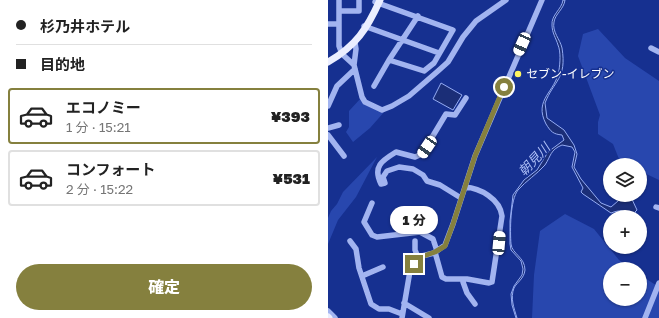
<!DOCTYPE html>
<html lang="ja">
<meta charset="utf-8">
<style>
:root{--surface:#fff;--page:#f6f6f6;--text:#222;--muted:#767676;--line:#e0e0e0;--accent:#85803e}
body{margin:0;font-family:"Golos Text","Noto Sans JP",sans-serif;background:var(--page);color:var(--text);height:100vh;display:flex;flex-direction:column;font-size:15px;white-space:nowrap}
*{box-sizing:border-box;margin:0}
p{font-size:13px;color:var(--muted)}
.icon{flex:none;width:22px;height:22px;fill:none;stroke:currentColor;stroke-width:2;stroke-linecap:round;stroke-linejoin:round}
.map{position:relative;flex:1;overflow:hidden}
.sheet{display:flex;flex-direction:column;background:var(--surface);width:328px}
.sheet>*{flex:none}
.top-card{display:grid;align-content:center;height:88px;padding:0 16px;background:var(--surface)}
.buttons{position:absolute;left:275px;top:158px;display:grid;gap:8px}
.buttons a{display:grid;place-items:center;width:44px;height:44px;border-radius:50%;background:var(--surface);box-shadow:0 1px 3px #0004;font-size:20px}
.end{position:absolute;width:18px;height:18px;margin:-9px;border:5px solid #85803e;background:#fff;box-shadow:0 0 0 2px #fff}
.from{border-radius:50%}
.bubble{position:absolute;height:28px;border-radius:14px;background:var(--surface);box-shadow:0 1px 3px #0004;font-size:13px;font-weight:800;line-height:28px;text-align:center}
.car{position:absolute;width:12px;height:24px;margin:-12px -6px;border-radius:5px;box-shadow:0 0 3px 1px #0007;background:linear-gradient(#fff 24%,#345 0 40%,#fff 0 76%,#345 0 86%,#fff 0)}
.top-card b{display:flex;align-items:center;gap:14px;height:38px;font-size:15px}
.top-card b+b{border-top:1px solid var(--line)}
.top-card i{width:10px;height:10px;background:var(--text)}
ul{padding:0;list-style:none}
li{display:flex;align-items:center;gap:12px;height:56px;margin:0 8px 6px;padding:0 8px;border:2px solid var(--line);border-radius:4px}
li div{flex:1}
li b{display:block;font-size:15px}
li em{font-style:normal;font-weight:800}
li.active{border-color:var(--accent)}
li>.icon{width:36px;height:36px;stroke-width:1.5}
.button{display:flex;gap:8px;margin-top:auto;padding:8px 16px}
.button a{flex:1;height:46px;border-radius:24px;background:var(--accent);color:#fff;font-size:16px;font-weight:800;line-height:46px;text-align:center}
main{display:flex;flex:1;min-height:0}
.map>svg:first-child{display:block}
.green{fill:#2847ae}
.water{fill:#1b2e77;stroke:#94abf3}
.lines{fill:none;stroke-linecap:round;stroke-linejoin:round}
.minor{stroke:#a2b4f0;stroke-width:5.5}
.major{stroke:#ebeeff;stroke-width:7}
.route{stroke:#85803e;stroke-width:5}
.poi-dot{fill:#fff461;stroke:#163090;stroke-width:1.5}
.labels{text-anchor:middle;stroke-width:3;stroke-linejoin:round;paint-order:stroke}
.poi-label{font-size:12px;fill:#fff;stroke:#163090;text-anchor:start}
.water-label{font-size:13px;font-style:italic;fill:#aebff7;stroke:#163090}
</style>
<main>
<section class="sheet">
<div class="top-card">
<b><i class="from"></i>杉乃井ホテル</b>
<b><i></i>目的地</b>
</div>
<ul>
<li class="active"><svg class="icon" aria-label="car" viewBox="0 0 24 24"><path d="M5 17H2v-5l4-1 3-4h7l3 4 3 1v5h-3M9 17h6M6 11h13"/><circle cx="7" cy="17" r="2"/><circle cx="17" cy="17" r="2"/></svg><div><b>エコノミー</b><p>1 分 · 15:21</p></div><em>¥393</em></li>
<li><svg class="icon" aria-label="car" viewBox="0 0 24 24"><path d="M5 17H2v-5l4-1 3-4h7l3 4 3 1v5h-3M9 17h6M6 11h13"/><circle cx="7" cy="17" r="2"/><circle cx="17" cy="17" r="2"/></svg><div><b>コンフォート</b><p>2 分 · 15:22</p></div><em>¥531</em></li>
</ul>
<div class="button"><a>確定</a></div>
</section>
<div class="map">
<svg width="331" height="318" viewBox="0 0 331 318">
<rect width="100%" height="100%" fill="#163090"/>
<!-- green -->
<path class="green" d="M270,29L297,58L331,81V180L312,171V165H298L291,159L285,144L270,134V122L272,115L250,56L255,34Z
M33,98L57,111L42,128L25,142L18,132L21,127V111Z
M49,157L28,197L10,220L0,244V218L3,211L9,204L15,192Z
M237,214L266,229L291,260L303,269H282V299H312V275L331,287V318H204L206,275L212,231Z"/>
<!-- water -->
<path class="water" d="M235,0H237C236,9 227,14 226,22C224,32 232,39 234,48C239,79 226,80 217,103L219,118L236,130L246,145L249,154L246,167L253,179L273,203L283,207L297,195H302L309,210L307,212L309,217H303C298,209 291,210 283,213L255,194L253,192L255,188L244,167L247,152L244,147L234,145C222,150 223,156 217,165C209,174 198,181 190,190C182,200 182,231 183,244C184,254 197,257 197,270C196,279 189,282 186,288C182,298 186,308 189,318H188L184,305L183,294L186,286L194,275L195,269L193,261L183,250L182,244V221L185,195L196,180L209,170L220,152L236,140L234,135C225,134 223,132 218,124C205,99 228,92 231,70C232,63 233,52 230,45C228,38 224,33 224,25C223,15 234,9 235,0Z
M113,83L134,95L125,110L105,99Z"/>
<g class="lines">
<!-- minor -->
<path class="minor" d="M11,0V46L14,54L26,65L34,97L37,102L54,110L64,106L81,96L110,71L120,62L135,37L148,21L178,0
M47,2L125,30L106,63L96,71L61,60
M11,11H31V0
M0,24H11
M36,26L111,53
M323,48L331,52
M26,65L28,49L27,43
M46,86L61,60L90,16
M0,106L9,86L27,69
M0,128L11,125
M0,135L16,156
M137,187C152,188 172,199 174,216L164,282L161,283L139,279H136L135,282L139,293L147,304
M133,198L112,185L99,181L95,175L85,169L71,167L59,171L55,177L57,183L53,184C44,166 55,160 68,152L87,157L94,154L118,114L127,115L138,98
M44,203L36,222L44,235L49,237L92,232L105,239L109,251
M328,207L331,208
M22,241L28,249L31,268L43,304L51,309H61L74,314
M87,241V250L90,257
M107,252L114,277L118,279H136
M34,276L55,267
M76,303L101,318
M0,311L7,318
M74,318L82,271L90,257L106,253L117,245L125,224L147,156L214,0
M317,318L331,283"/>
<!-- major -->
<path class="major" d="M0,62C28,46 39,29 52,0
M0,317L1,318"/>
</g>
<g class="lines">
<!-- route -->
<path class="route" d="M86,264L90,258L107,252L117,246L125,224L147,156L176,87"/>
</g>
<!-- markers -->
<circle class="poi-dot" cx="190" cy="74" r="4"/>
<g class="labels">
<!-- poi labels -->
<g class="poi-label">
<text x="198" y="78">セブン-イレブン</text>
</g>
<!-- water labels -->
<g class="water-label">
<text transform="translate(206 159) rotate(-47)" y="5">朝見川</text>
</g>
</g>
</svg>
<div class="buttons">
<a><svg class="icon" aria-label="layers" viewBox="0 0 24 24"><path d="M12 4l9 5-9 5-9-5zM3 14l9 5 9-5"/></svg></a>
<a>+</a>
<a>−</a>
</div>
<i class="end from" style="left:176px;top:87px"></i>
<i class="end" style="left:86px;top:264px"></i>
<div class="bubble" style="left:62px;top:206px;width:48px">1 分</div>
<i class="car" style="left:194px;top:44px;rotate:204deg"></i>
<i class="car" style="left:99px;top:147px;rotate:214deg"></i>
<i class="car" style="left:171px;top:243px;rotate:5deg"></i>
</div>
</main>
